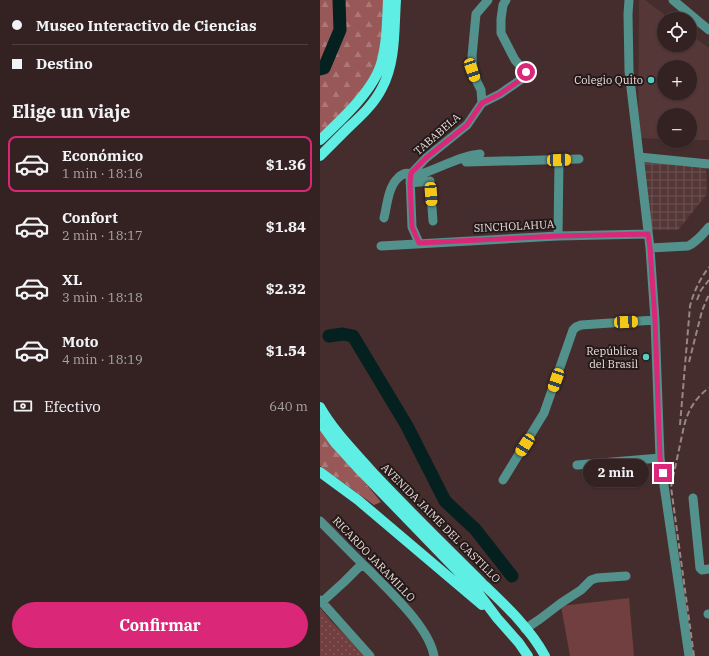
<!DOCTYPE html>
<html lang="es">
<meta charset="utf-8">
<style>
:root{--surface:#342222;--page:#3f2f2f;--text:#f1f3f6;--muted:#a9a4a5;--line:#4e3f40;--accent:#db2777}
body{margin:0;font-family:"IBM Plex Serif",serif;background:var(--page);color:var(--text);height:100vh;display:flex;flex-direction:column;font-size:15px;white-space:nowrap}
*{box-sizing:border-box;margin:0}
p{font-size:13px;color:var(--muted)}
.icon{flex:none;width:22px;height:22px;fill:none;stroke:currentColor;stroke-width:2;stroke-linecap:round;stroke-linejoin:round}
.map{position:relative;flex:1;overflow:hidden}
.sheet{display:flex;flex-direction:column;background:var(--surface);width:320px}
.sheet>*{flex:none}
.hud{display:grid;align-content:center;height:88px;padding:0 12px;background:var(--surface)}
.tools{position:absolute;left:337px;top:12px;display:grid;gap:8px}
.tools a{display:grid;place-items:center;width:40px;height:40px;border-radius:50%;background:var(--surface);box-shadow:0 1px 3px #0004,0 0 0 1px var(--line);font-size:20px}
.end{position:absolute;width:18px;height:18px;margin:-9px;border:5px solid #db2777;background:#fff;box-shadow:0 0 0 2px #fff}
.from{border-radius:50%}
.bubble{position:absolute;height:28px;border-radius:14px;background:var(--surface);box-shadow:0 1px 3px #0004,0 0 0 1px var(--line);font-size:13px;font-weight:700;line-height:28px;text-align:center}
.car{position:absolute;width:12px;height:24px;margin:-12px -6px;border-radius:5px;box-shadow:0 0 3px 1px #0007;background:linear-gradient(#f5c518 24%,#345 0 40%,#f5c518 0 76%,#345 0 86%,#f5c518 0)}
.hud b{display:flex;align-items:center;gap:14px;height:38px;font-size:15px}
.hud b+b{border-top:1px solid var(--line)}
.hud i{width:10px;height:10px;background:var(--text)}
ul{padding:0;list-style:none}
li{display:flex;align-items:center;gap:12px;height:56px;margin:0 8px 6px;padding:0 4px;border:2px solid transparent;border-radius:8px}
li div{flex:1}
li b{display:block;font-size:15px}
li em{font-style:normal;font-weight:700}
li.active{border-color:var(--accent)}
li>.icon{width:36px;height:36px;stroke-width:1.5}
h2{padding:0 12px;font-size:18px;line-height:48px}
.pay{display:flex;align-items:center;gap:10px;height:44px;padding:0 12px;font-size:15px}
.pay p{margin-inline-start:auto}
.primary-button{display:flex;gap:8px;margin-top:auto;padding:8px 12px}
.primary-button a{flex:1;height:46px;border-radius:24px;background:var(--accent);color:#fff;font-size:16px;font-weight:700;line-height:46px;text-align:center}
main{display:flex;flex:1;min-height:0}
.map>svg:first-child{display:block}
.built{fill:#553737;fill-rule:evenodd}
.industrial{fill:url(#industrial-grid)}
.grass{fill:url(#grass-dots)}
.forest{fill:url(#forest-firs)}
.pitch{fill:#713f3f}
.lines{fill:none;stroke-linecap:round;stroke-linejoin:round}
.river{stroke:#05211f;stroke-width:13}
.minor{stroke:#53918c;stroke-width:9}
.major{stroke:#5eeee4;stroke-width:10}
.rail{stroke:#998584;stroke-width:2;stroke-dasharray:6 3;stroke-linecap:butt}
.route{stroke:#db2777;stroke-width:5}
.poi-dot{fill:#55cec5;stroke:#241919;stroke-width:1.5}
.labels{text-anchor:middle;stroke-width:4;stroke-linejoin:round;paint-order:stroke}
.poi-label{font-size:11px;fill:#eededd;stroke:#241919;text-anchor:end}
.street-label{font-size:11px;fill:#eededd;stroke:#241919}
</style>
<main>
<section class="sheet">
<div class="hud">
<b><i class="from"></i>Museo Interactivo de Ciencias</b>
<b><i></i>Destino</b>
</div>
<h2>Elige un viaje</h2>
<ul>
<li class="active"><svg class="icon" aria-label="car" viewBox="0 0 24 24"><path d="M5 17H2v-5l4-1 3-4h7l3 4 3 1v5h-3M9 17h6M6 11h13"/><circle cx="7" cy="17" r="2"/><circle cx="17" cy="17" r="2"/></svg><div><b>Económico</b><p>1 min · 18:16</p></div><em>$1.36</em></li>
<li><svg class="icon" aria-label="car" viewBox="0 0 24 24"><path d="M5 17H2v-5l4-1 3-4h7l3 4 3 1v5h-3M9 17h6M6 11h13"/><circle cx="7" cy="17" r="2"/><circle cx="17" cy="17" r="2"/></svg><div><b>Confort</b><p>2 min · 18:17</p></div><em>$1.84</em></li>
<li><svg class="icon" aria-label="car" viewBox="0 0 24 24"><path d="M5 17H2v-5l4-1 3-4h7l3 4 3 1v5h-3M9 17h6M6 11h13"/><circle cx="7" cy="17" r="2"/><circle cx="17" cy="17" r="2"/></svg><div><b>XL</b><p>3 min · 18:18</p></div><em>$2.32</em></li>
<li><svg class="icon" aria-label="car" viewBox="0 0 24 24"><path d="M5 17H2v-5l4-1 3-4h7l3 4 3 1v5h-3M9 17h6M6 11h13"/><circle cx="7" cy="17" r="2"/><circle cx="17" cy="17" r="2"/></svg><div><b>Moto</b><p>4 min · 18:19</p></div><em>$1.54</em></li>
</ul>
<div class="pay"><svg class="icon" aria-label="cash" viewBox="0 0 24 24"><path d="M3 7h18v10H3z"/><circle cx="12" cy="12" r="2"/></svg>Efectivo<p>640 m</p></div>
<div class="primary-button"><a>Confirmar</a></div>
</section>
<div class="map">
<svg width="389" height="656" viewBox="0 0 389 656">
<defs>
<pattern id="industrial-grid" width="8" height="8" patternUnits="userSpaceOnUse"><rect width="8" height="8" fill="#553737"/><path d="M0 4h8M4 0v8" fill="none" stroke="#6e5454"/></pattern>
<pattern id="grass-dots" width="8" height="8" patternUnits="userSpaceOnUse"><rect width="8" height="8" fill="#713f3f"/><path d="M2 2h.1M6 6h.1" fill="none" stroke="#865a5a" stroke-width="1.8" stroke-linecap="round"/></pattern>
<pattern id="forest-firs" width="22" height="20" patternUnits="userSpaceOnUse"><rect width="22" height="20" fill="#985858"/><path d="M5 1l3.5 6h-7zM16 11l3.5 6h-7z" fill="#ac7777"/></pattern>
</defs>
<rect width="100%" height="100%" fill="#452d2d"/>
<!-- built -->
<path class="built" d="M319,0H325L350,19H344V45H370V34L389,48V140H370V115H344V139L318,138ZM344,67H370V93H344Z"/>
<!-- industrial -->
<path class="industrial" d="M322,162L386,163L387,194L358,230H329Z"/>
<!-- grass -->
<path class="grass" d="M0,608L12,622L46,656H0Z"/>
<!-- forest -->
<path class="forest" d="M0,0H66L64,44L53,78L0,136Z
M0,428L61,502L54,505L0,466Z"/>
<!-- pitch -->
<path class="pitch" d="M309,598L314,656H250L241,606Z"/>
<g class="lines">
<!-- river -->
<path class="river" d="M0,69L4,68L20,30L19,0
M9,336L23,334L33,336L87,426L125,501L155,529L192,576"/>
<!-- minor -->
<path class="minor" d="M309,0L308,14L309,71L330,248L335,320L340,458L369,656
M353,0L389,30
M162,103L180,94L206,76L207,74L195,60L181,33V19L183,5L186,0
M319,157L389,164
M146,162L259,159
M90,183L110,181L113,221
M64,218C67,206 68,187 78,178C87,169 91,176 101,174C121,168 139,156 160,154
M238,236L239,160
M99,243L92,227L90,175L106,158L147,125L162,103L161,90L157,82L153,70L152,56L156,14L168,0
M61,246L238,236L328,234
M330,248L368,246C377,242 383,234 389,227
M257,465L340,458
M183,480L224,413L253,330L256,327L261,325L335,320
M373,498L380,568L382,570L389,569
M0,521C17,538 33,555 50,571C70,592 109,627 114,656
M0,600L50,656
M2,602L24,582L42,564
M388,614H389
M205,629L220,619L241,603L261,590L271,580L277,578L306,576"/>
<!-- major -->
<path class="major" d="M0,140C20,121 53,91 61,64C67,43 67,21 68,0
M0,156C9,147 19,137 28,128C41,116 54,104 62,88C76,62 74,29 76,0
M0,407C15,433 36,453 55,475C90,512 126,547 162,583C184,604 210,628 225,656
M0,422L16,444L37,467L156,590L177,618L199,643L208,656
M0,472L38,500L162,605"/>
<!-- rail -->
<path class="rail" d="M377,300L381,290L389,280
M369,362L382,311L389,294
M360,425L370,306C374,291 380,279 389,267
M374,656L351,487L364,426C368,410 376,397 389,388"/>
</g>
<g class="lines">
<!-- route -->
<path class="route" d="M206,72L207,74L206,76L180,94L162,103L147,125L106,158L91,173L90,183L92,227L99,243L238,236L328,234L330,248L335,320L340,458L343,473"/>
</g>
<!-- markers -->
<g class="poi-dot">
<circle cx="331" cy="80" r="4"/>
<circle cx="326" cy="357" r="4"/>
</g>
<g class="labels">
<!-- poi labels -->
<g class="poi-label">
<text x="323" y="84">Colegio Quito</text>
<text x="318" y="355">República<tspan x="318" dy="13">del Brasil</tspan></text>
</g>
<!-- street labels -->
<g class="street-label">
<text transform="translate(117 134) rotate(-41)" y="4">TABABELA</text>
<text transform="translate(194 226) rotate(-3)" y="4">SINCHOLAHUA</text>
<text transform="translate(121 523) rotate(45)" y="4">AVENIDA JAIME DEL CASTILLO</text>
<text transform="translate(54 559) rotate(46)" y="4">RICARDO JARAMILLO</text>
</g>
</g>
</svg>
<div class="tools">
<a><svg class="icon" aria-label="locate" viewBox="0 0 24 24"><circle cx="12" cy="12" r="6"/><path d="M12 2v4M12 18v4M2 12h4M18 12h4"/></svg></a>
<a>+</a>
<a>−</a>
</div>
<i class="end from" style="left:206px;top:72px"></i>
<i class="end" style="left:343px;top:473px"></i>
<div class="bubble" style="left:263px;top:459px;width:66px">2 min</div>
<i class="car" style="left:152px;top:70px;rotate:161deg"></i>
<i class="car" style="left:239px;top:160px;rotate:88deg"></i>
<i class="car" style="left:111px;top:194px;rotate:176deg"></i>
<i class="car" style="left:306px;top:322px;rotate:87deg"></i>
<i class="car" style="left:236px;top:380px;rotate:199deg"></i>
<i class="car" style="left:205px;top:445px;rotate:213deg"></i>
</div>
</main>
